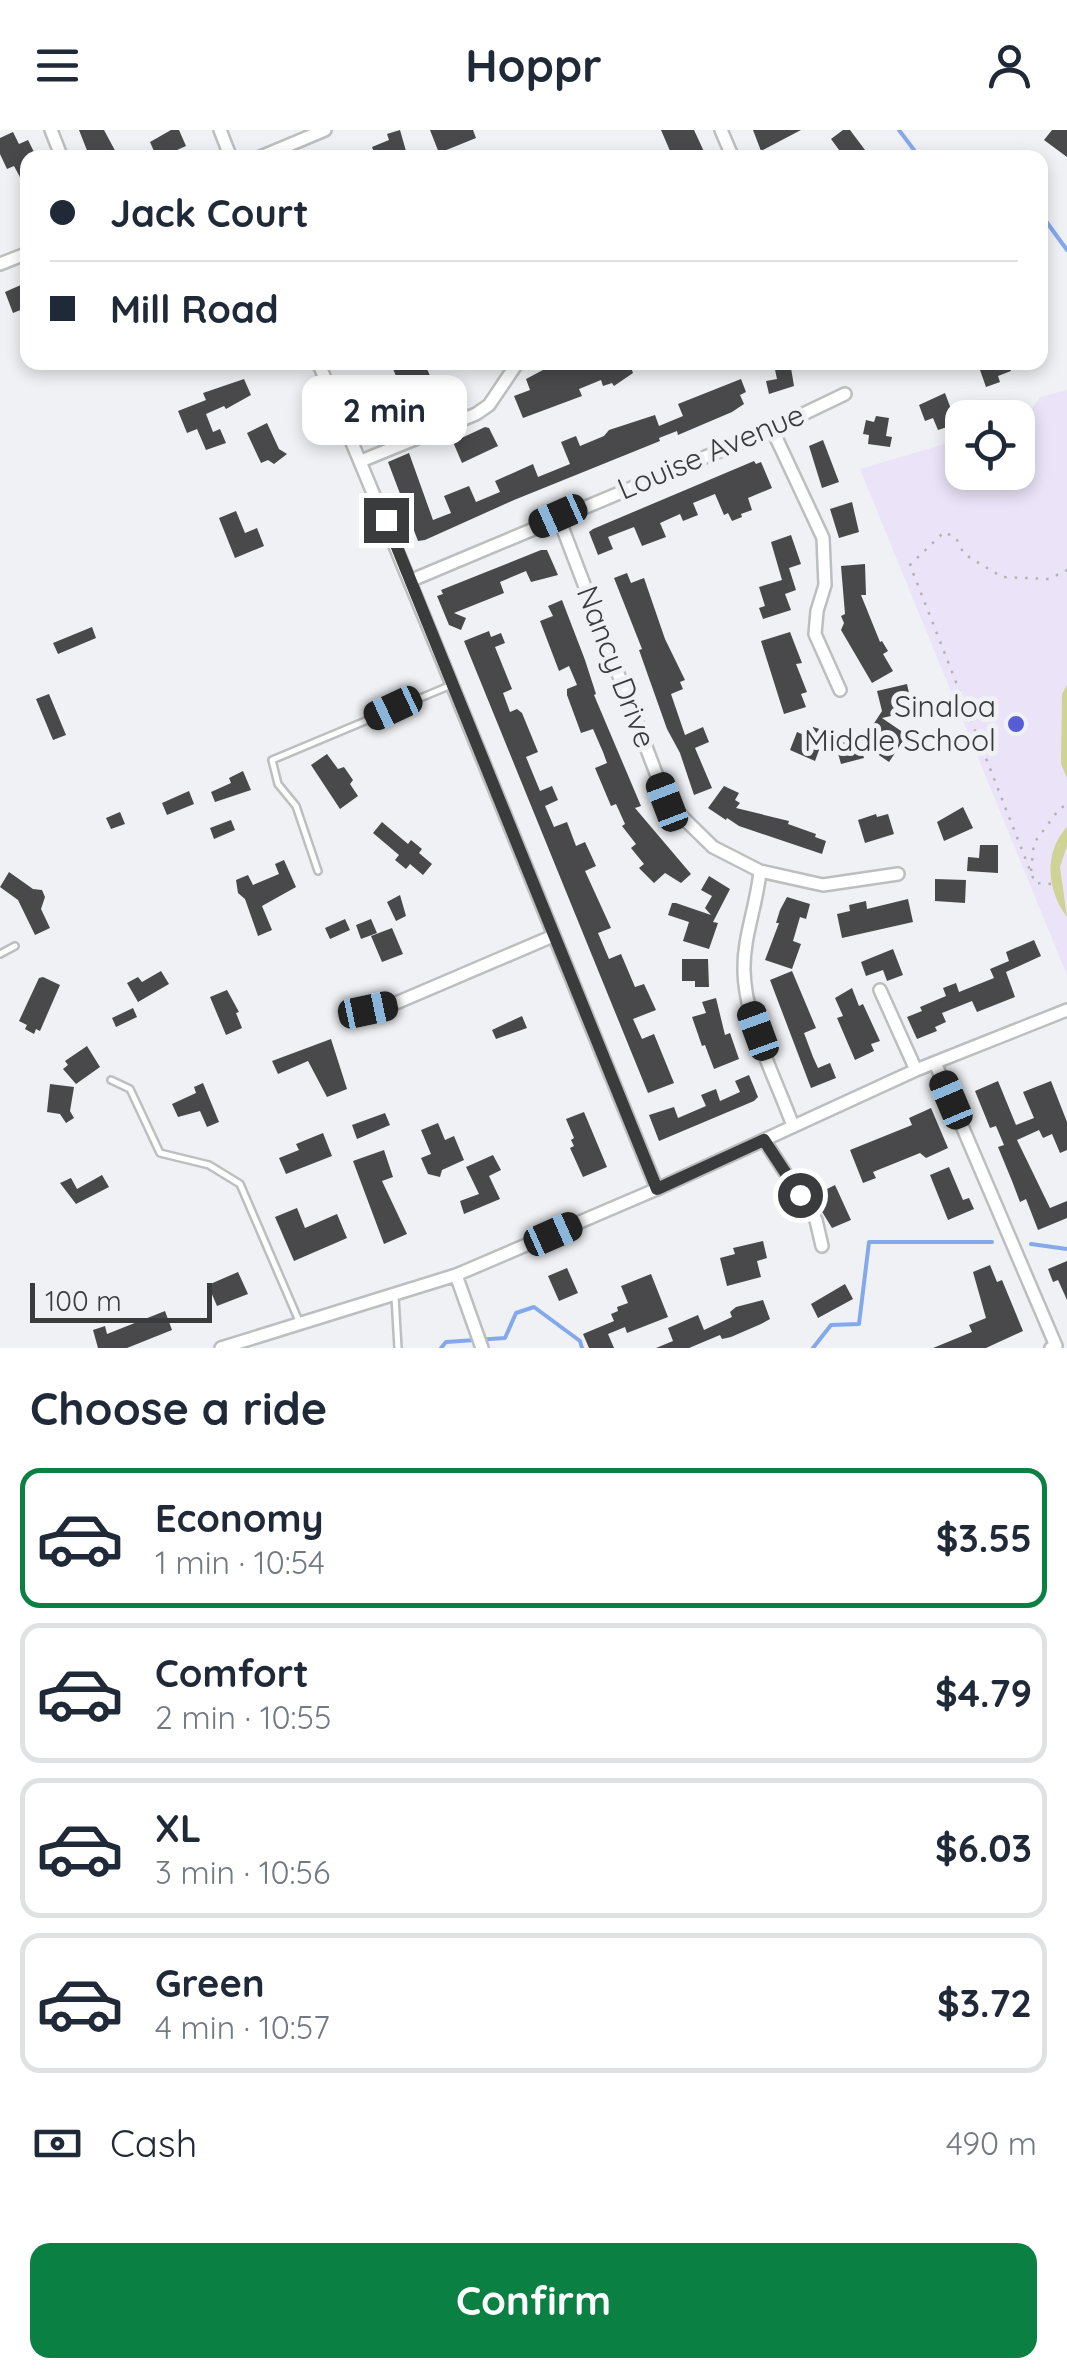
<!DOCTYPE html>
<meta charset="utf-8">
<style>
:root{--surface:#fff;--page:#f6f6f7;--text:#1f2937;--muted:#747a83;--line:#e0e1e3;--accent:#0b8043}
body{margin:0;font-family:Quicksand,sans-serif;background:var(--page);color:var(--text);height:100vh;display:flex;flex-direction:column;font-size:38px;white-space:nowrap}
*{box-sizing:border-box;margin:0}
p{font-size:32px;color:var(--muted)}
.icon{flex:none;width:55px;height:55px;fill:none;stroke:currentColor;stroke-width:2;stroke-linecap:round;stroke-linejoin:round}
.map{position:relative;height:1218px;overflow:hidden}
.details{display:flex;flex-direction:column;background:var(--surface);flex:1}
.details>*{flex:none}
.banner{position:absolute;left:20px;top:20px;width:1028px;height:220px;border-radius:20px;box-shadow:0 5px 15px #0003;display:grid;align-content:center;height:220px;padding:0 30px;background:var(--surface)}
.controls{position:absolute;left:945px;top:270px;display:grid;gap:20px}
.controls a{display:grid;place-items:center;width:90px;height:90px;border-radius:20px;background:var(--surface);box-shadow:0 5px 15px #0003;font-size:50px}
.scale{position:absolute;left:30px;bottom:25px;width:182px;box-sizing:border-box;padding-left:10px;border:5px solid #3a3b3c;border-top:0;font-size:28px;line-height:35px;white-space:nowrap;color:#3a3b3c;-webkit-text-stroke:8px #eff1f4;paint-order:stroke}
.end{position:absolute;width:45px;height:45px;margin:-22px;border:12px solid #3a3b3c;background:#fff;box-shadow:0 0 0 5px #fff}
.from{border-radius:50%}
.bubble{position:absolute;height:70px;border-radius:20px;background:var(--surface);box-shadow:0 5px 15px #0003;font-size:32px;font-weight:800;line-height:70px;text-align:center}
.car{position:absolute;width:30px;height:60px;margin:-30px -15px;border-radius:12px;box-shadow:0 0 8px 2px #0007;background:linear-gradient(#222 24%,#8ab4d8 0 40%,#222 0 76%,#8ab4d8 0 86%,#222 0)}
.banner b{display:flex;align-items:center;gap:35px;height:95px;font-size:38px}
.banner b+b{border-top:2px solid var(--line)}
.banner i{width:25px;height:25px;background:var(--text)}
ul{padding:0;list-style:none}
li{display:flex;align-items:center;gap:30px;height:140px;margin:0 20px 15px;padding:0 10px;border:5px solid var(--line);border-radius:20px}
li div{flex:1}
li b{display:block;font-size:38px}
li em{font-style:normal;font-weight:800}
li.active{border-color:var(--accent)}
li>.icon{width:90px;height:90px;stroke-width:1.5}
h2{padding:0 30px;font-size:45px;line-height:120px}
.pay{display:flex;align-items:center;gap:25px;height:110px;padding:0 30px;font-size:38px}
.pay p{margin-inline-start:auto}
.action{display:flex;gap:20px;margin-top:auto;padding:20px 30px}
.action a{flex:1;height:115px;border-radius:20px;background:var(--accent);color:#fff;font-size:40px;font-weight:800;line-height:115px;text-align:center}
header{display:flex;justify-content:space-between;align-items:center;height:130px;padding:0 30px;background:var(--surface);font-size:45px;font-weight:800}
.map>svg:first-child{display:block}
.education{fill:#ebe3f8}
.green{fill:#cfd496}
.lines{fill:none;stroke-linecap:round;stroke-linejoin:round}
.stream{stroke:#84a9ea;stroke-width:4}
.building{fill:#49494c}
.lane-casing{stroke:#bcbec0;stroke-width:10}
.street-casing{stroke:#bcbec0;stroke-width:16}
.path{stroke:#b0b2b4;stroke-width:2.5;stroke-dasharray:2.5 8;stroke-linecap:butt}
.lane{stroke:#fff;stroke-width:5}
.street{stroke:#fff;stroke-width:11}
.route{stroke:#3a3b3c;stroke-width:12}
.poi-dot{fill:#565ed5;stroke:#eff1f4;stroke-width:4}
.labels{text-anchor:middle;stroke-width:10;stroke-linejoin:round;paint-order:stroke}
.street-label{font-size:30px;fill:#3a3b3c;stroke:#eff1f4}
.poi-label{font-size:30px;fill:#3a3b3c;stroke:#eff1f4;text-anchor:end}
</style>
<header><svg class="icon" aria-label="menu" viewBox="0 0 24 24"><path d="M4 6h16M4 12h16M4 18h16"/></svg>Hoppr<svg class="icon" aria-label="person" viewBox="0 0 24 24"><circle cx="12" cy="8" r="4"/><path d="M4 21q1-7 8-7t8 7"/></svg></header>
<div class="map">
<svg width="1067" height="1218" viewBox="0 0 1067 1218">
<rect width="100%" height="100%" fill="#eff1f4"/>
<!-- education -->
<path class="education" d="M1067,260V845L860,339L962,309V342H1018V292L1025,290L1040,267Z"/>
<!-- green -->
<path class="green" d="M1067,555V648L1061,634L1062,564Z
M1067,697V716L1060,737L1067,787C1047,761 1043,723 1067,697Z"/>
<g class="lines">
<!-- stream -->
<path class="stream" d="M899,0L920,28
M1040,83L1067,120
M1031,1114L1067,1119
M441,1218L446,1212L505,1208L516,1183L534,1177L580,1211L582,1218
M813,1218L831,1195L859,1194L869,1112H992"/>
</g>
<!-- building -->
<path class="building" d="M79,0H104L119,28H90Z
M171,0H179L186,16L177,20L181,28H157L150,12Z
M400,0L408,28H376L372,17L389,10L387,4Z
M430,0H473L476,8L439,23Z
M661,0H694L707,28H673Z
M753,0H801L761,21Z
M843,0H850L871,28H845L831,9Z
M1052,0H1067V27L1044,10Z
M13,2L19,14L28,10L37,28H28V62L14,36L7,39L0,24V8Z
M23,154L24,159L28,158V177L13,183L5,162Z
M410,232H424L431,248L420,252L423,261L418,266L423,278L406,291L402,283L368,296L361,278L357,280L351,266L368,259L372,266L394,256L399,253L393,239Z
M558,232H629L633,243L614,256L612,253L603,256L601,250L579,259L582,266L523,288L514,266L530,260L526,249Z
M790,232L794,256L769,264L766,251L777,249L774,235Z
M984,232H1007L1011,241L998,246L1000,252L986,257L980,240L986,238Z
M244,249L251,265L226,279L224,276L206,284L213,302L220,299L226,313L206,320L197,299L187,303L178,281L206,270L203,263Z
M741,249L746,262L740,265L744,274L732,282L678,305L677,301L659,308L660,311L514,370L425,410L418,411L388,332L409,323L433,390L451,383L444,366L469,356L476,372L500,362L495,351L533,334L538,347L570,334L561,312L576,306L580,316L604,306L609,300L655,285L659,296L683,286L678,274Z
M945,263L951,279L959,276L962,285V298L949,303L947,297L938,300L933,288L925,291L919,275Z
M876,286L889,288L886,306L892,307L890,317L868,314L869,305L863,304L866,290L874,292Z
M267,293L279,319L287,324L274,334L268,330L261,333L247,303Z
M485,297L489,298L498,316L462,333L453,312Z
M823,310L839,352L822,358L809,316Z
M754,331L756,334L761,332L772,358L748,368L752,380L741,384L742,387L732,391L728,383L724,385L715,364L693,373L698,385L683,391L680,384L660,393L666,407L642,416L634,397L608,407L613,419L598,425L589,402L593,399Z
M852,372L859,402L839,408L830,379Z
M236,381L245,403L257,398L264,416L235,428L219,388Z
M791,405L801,434L789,438L796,460L785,464L791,480L763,489L759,478L765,476L759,457L782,450L771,412Z
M541,420H547L558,445L531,452L526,441L500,452L504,463L454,483L466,488L461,500L449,495L437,466L443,464L441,460Z
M865,434L866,465H861L880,512L882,511L888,521L883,524L893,541L872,553L841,500L844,493L841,486L845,484L841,436Z
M627,443L631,453L644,448L665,509L685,550L680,552L683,559L671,564L685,605L703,597L709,612L695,618L712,658L694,665L680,623L667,599L639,520L642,519L614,448Z
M562,470L585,530L596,564L594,565L641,676L635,678L691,744L681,753L665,743L654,753L639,738L644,734L631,718L636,714L622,696L625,694L616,674L611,676L595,638L607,633L603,622L593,599L581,603L567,565V559L577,555L569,536L559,541L540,491L553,486L548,476Z
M92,497L96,508L58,524L53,513Z
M489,501L491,507L501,503L505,513L495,517L512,559L503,563L510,582L517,579L522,583L538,622L526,627L540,661L552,656L558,670L545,676L554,697L567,692L576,716L585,712L596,736L585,741L611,798L598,803L609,829L621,824L635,857L644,854L656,880L633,889L642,909L654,904L674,953L648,963L464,511Z
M790,502L802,533L796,534L807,562L801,564L806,577L784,584L761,511Z
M907,554L913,581L882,588L907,605L889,632L870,619L880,604L871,598L882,581L877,561Z
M49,564L66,605L53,610L36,569Z
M813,597L826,601L815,631L790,620L797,602L809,607Z
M855,598L864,628L841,634L833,605Z
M327,624L338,639L344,637L353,650L350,654L358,666L340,679L311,635Z
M243,641L251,660L215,672L211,662L231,653L229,648Z
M724,656L739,663L735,670L740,673L736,678L789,691L788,694L816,704L815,707L826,711L822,724L739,696L727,688L726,690L708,678Z
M189,661L194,674L167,685L162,673Z
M963,677L973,698L944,711L937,692Z
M120,682L125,694L111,699L106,688Z
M876,684L877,687L888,684L894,704L865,713L858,690Z
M231,690L235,700L214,709L210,698Z
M382,692L408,714L411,710L422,719L419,723L432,734L423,745L410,734L406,739L395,730L399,725L373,703Z
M980,715H998V743L967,741L968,727L979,728Z
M284,730L296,757L262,776L272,800L258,806L245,769L238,763L236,750L248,745L253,755L279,744L275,734Z
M9,742L33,759L42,760L45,767L41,779L50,798L35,805L18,770L0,757Z
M709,746L730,759L713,792L718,793L709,819L683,811L689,792L668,785L672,773H676L711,785L705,778L712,766L701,760Z
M935,749L966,750L965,773L935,771Z
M400,765L406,786L396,791L387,772Z
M787,767L810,774L806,789L800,787L793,811L801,814L792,839L765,830L779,793H776L780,780Z
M908,769L913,792L842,808L837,784L850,781L849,775L866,771L867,779Z
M345,789L350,800L330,809L325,798Z
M371,789L377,803L361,809L356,795Z
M392,798L403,824L382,832L371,806Z
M1034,810L1041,826L1006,842L1015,867L977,882L972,871L942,883L946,892L935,897L937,901L917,909L907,887L922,881L920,877L946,866L943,858L956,853L959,862L994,848L990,839L1009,831L1006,822Z
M893,819L903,845L887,851L883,840L866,846L861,832Z
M682,829H708L709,857H695V851H682Z
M161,841L169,854L138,872L127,853L138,847L142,852Z
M792,841L816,898L804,903L813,927L818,938L830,933L836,948L811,958L770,850Z
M43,847L60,855L40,901L36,899L34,904L25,899L27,895L19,891L39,848Z
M852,858L859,876L863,874L880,911L871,914L874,921L855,930L837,888L843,886L835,868Z
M227,860L239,882L236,883L242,898L226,905L210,867Z
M716,868L725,905L730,903L739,929L714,939L705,915L702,916L692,887L706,883L702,872Z
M133,878L137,887L116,897L112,888Z
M522,886L527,898L496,909L492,900Z
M331,909L347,959L327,967L308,931L278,944L272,931Z
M87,916L100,937L76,954L63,939L68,935L65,931Z
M749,945L758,967L754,971L659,1011L649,985L674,977L678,988L706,976L701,965L716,959L720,971L740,962L735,951Z
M998,951L1016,995L1034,988L1023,962L1051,951L1067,992V1020L1060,1023L1052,1004L1043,1008L1039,1000L1017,1010L1050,1078L1067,1071V1088L1038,1100L1026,1069L1020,1072L1012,1051L998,1017L1004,1015L996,996L990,998L975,961Z
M203,953L219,992L207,997L200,981L178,987L172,974L196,963L194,957Z
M50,954L74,957L70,981L74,988L66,993L60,984L47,982Z
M931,978L948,1018L926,1028L920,1023L873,1042L876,1048L863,1053L850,1020L912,995L909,988Z
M584,982L607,1037L583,1047L570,1018L574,1016L571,1010L574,1008L566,989Z
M385,983L390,995L357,1009L352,995Z
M438,993L445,1010L454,1006L464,1030L442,1040L440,1047L428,1044L421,1028L431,1024L421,1000Z
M323,1003L332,1026L286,1044L279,1028L299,1020L296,1014Z
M384,1020L393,1047L382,1051L407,1104L384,1114L353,1031Z
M493,1025L501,1040L489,1046L500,1069L464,1084L460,1071L479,1064L466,1037Z
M949,1037L963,1070L969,1068L974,1079L948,1090L930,1045Z
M102,1045L109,1057L76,1074L60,1053L71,1048L77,1059Z
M835,1055L851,1090L832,1098L816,1072L826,1067L823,1061Z
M297,1078L305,1098L337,1084L347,1108L294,1131L275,1087Z
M763,1111L767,1128L757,1131L761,1147L727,1156L720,1128L735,1124L733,1118Z
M1067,1131V1170L1058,1150L1053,1152L1048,1139Z
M990,1135L997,1152L1002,1150L1023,1201L986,1218H933L972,1202L969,1195L986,1188L973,1142Z
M567,1138L578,1163L559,1171L548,1146Z
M238,1142L248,1164L217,1176L208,1155Z
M651,1144L668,1187L627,1203L625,1197L608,1204L614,1218H589L583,1204L614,1191L611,1184L618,1181L617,1177L628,1173L621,1156Z
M845,1154L853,1169L818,1188L811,1174Z
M763,1170L770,1189L761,1194L731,1207L722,1209L720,1205L689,1218H656L673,1211L668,1198L698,1185L704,1200L732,1187L730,1182L736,1177Z
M165,1181L172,1200L127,1218H98L93,1200L105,1196L107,1204Z"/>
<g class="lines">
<!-- lane casing -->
<g class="lane-casing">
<path id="lane" d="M318,741L296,676L278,654L272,630L449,556
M0,824L15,816
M111,950L130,959L160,1023L209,1035L240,1054L299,1191
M395,1167L398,1218"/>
</g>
<!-- street casing -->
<g class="street-casing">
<path id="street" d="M51,0L62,28
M220,0L231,28
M721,0L733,28
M258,28L325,0
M0,134L28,123
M318,232C435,507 544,783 657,1059
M772,299L823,408L825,455L817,481L815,504L840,560
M361,331L476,284L489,275L518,232
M558,386L667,672L713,717L760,741L823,755L898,744
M412,450L772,299L845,264
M760,741C757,775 743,807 744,841C745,891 776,949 793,996
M880,860L916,940
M346,885L389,876L553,806
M936,935L1056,1216L1051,1218
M764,1010L816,1090L822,1116
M456,1145L482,1218
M221,1218L456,1145L657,1059L916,940L1067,880"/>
</g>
<!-- path -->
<path class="path" d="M1031,741L1034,713L1060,678L1067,675
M1051,754L1035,753L910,435L944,402L956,408L964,424L1002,447L1049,449L1067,440"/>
<!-- lane -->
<use href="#lane" class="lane"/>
<!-- street -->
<use href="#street" class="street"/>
</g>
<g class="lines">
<!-- route -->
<path class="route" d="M386,390L657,1059L764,1010L800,1065"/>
</g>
<!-- markers -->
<circle class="poi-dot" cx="1016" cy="594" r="10"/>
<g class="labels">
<!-- street labels -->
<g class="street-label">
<text transform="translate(711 322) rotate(-23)" y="10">Louise Avenue</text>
<text transform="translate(616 537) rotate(69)" y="10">Nancy Drive</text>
</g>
<!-- poi labels -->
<g class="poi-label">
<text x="996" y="587">Sinaloa<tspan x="996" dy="34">Middle School</tspan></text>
</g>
</g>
</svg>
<div class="controls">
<a><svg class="icon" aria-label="locate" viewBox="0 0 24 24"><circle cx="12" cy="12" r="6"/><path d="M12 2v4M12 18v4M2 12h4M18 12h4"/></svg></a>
</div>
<div class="scale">100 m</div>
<i class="end from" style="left:800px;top:1065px"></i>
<i class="end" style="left:386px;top:390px"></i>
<div class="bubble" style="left:302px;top:245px;width:165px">2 min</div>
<i class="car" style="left:558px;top:386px;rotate:246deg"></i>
<i class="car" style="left:393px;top:578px;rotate:245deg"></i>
<i class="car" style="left:667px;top:672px;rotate:339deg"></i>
<i class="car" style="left:368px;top:880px;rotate:78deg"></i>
<i class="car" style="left:758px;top:901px;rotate:340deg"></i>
<i class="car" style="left:951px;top:970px;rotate:337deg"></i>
<i class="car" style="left:553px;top:1104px;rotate:66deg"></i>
<div class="banner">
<b><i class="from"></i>Jack Court</b>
<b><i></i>Mill Road</b>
</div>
</div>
<section class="details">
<h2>Choose a ride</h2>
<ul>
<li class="active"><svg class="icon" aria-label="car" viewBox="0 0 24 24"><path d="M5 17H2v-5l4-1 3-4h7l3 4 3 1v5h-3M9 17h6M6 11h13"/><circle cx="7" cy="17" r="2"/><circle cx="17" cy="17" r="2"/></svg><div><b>Economy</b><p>1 min · 10:54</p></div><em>$3.55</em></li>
<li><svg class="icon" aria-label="car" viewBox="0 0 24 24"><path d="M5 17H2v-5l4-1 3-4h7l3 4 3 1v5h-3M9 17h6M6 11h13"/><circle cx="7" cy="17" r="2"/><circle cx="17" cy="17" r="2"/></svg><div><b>Comfort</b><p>2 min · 10:55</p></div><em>$4.79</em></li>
<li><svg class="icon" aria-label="car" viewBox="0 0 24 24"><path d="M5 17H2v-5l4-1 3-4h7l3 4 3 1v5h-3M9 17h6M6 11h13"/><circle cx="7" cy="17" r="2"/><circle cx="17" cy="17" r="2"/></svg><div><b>XL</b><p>3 min · 10:56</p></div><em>$6.03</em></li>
<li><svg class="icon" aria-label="car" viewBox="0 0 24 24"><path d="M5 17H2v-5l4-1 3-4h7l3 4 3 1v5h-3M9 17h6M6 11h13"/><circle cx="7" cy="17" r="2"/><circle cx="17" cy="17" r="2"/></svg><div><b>Green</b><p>4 min · 10:57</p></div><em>$3.72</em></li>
</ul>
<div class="pay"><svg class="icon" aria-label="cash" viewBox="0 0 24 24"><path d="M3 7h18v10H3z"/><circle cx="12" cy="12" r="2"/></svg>Cash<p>490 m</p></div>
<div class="action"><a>Confirm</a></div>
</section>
